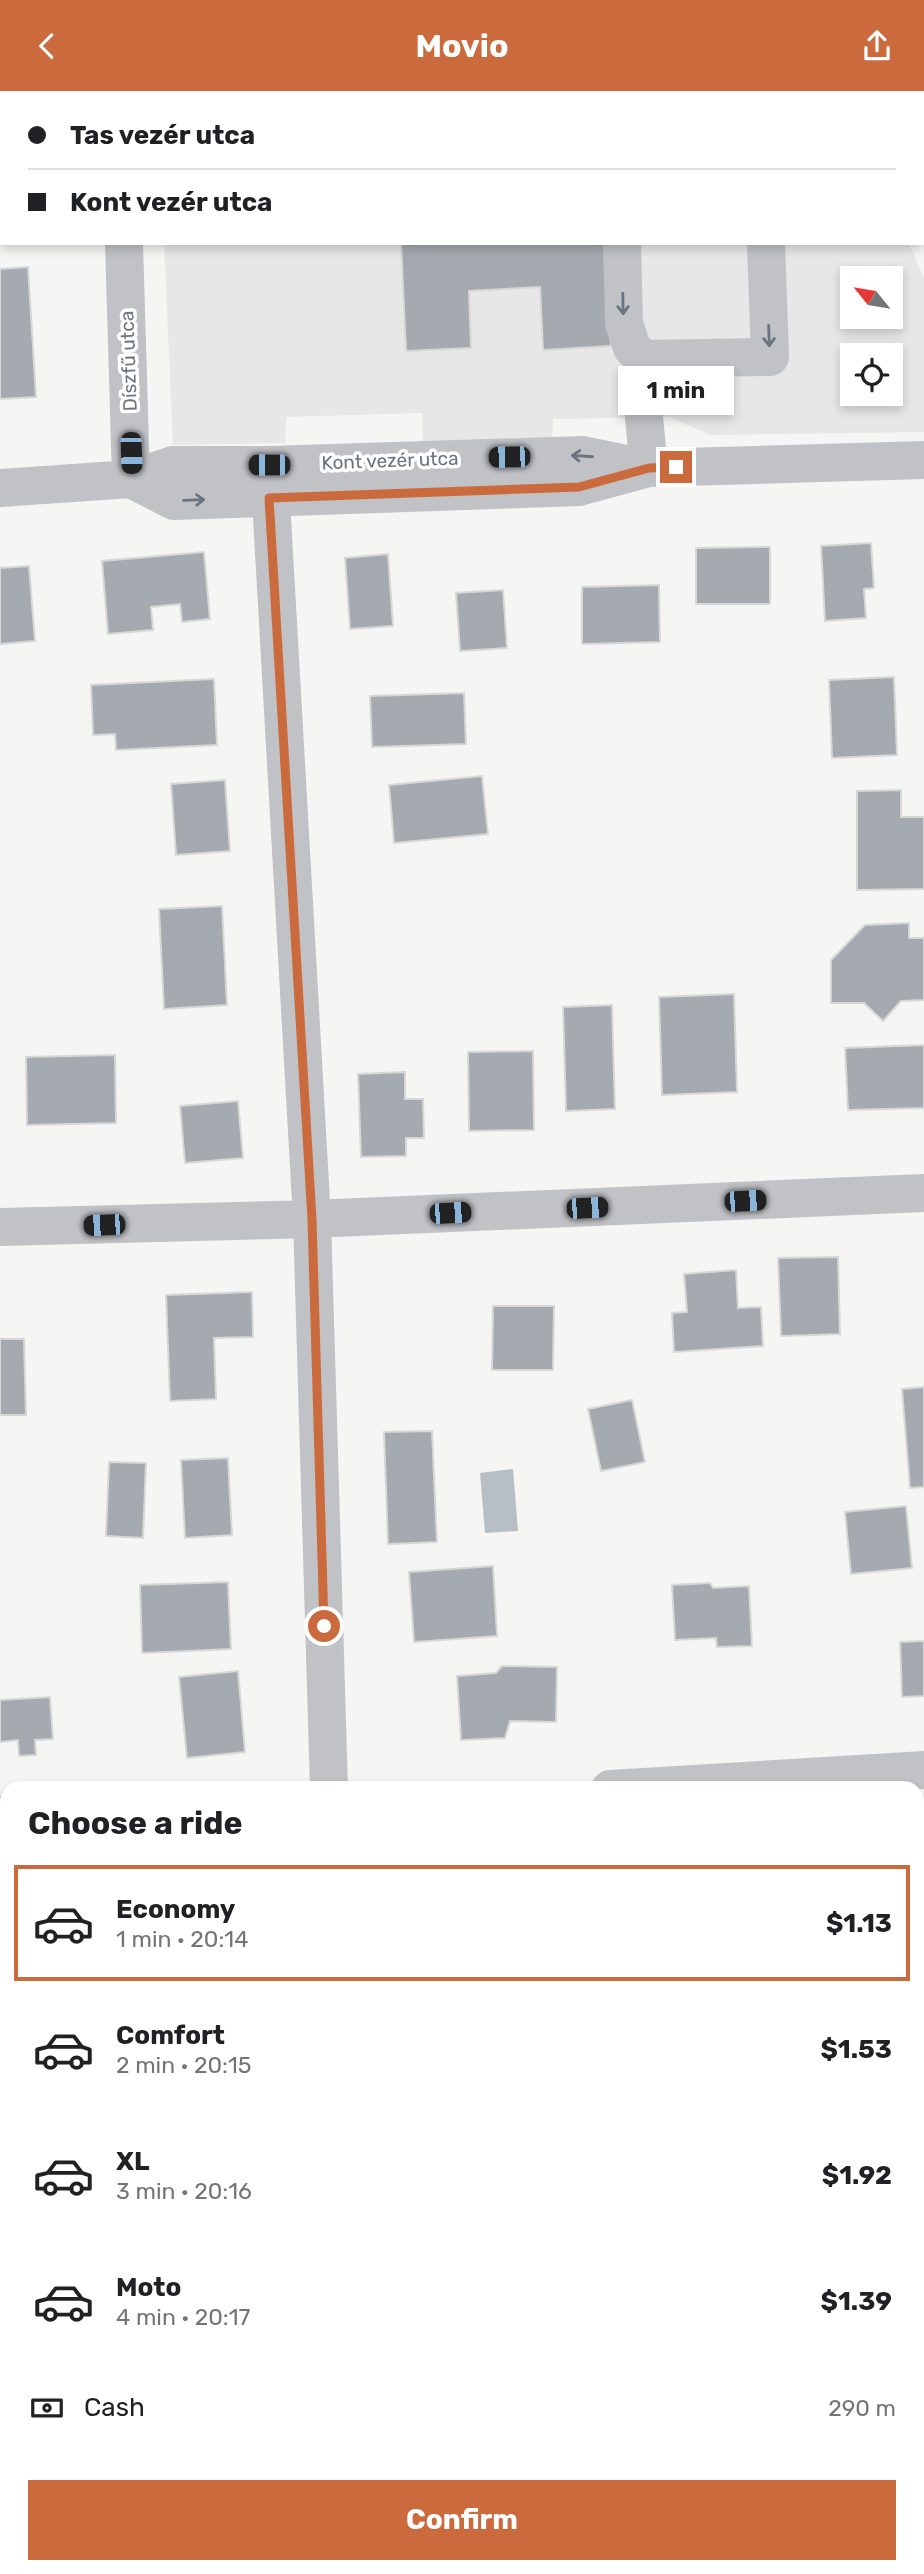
<!DOCTYPE html>
<meta charset="utf-8">
<style>
:root{--surface:#fff;--page:#f6f6f6;--text:#202124;--muted:#757577;--line:#e0e0e0;--accent:#cb6a3d}
body{margin:0;font-family:Rubik,sans-serif;background:var(--page);color:var(--text);height:100vh;display:flex;flex-direction:column;font-size:26px;white-space:nowrap}
*{box-sizing:border-box;margin:0}
p{font-size:23px;color:var(--muted)}
.icon{flex:none;width:38px;height:38px;fill:none;stroke:currentColor;stroke-width:2;stroke-linecap:round;stroke-linejoin:round}
.map{position:relative;flex:1;overflow:hidden}
.sheet{position:absolute;left:0px;top:1690px;width:924px;height:793px;display:flex;flex-direction:column;background:var(--surface);border-radius:21px 21px 0 0;box-shadow:0 4px 10px #0003}
.sheet>*{flex:none}
.top-card{position:absolute;left:0px;top:0px;width:924px;height:154px;box-shadow:0 4px 10px #0003;display:grid;align-content:center;height:154px;padding:0 28px;background:var(--surface)}
.needle{width:46px;rotate:300deg}
.buttons{position:absolute;left:840px;top:175px;display:grid;gap:14px}
.buttons a{display:grid;place-items:center;width:63px;height:63px;border-radius:0px;background:var(--surface);box-shadow:0 4px 10px #0003;font-size:35px}
.end{position:absolute;width:32px;height:32px;margin:-16px;border:9px solid #cb6a3d;background:#fff;box-shadow:0 0 0 4px #fff}
.from{border-radius:50%}
.bubble{position:absolute;height:49px;border-radius:0px;background:var(--surface);box-shadow:0 4px 10px #0003;font-size:23px;font-weight:700;line-height:49px;text-align:center}
.car{position:absolute;width:21px;height:42px;margin:-21px -10px;border-radius:9px;box-shadow:0 0 5px 2px #0007;background:linear-gradient(#222 24%,#8ab4d8 0 40%,#222 0 76%,#8ab4d8 0 86%,#222 0)}
.top-card b{display:flex;align-items:center;gap:24px;height:66px;font-size:26px}
.top-card b+b{border-top:2px solid var(--line)}
.top-card i{width:18px;height:18px;background:var(--text)}
ul{padding:0;list-style:none}
li{display:flex;align-items:center;gap:21px;height:116px;margin:0 14px 10px;padding:0 14px;border:4px solid transparent;border-radius:0px}
li div{flex:1}
li b{display:block;font-size:26px}
li em{font-style:normal;font-weight:700}
li.on{border-color:var(--accent)}
li>.icon{width:63px;height:63px;stroke-width:1.5}
h2{padding:0 28px;font-size:32px;line-height:84px}
.pay{display:flex;align-items:center;gap:18px;height:77px;padding:0 28px;font-size:26px}
.pay p{margin-inline-start:auto}
.action{display:flex;gap:14px;margin-top:auto;padding:14px 28px}
.action a{flex:1;height:80px;border-radius:0px;background:var(--accent);color:#fff;font-size:28px;font-weight:700;line-height:80px;text-align:center}
header{display:flex;justify-content:space-between;align-items:center;height:91px;padding:0 28px;background:var(--accent);color:#fff;font-size:32px;font-weight:700}
.map>svg:first-child{display:block}
.built{fill:#e6e7e6;fill-rule:evenodd}
.water{fill:#b7bfc5}
.building{fill:#a4aab0;stroke:#d7d7d5;stroke-width:2}
.lines{fill:none;stroke-linecap:round;stroke-linejoin:round}
.minor{stroke:#c0c2c6;stroke-width:38}
.oneway{stroke:#697480}
.route{stroke:#cb6a3d;stroke-width:9}
.labels{text-anchor:middle;stroke-width:7;stroke-linejoin:round;paint-order:stroke}
.street-label{font-size:19px;fill:#697480;stroke:#fff}
</style>
<header><svg class="icon" aria-label="back" viewBox="0 0 24 24"><path d="M15 5l-7 7 7 7"/></svg>Movio<svg class="icon" aria-label="share" viewBox="0 0 24 24"><path d="M12 15V3M7 8l5-5 5 5M5 13v7h14v-7"/></svg></header>
<div class="map">
<svg width="924" height="2483" viewBox="0 0 924 2483">
<rect width="100%" height="100%" fill="#f5f6f3"/>
<!-- built -->
<path class="built" d="M156,0H789V2H157Z
M164,152H909L924,188V341L710,344L669,326L553,328L552,348L423,350L422,322L286,326L285,352L173,354ZM852,187H891V226H852ZM852,264H891V303H852Z"/>
<!-- water -->
<path class="water" d="M513,1378L518,1440L485,1442L480,1382Z"/>
<!-- building -->
<path class="building" d="M0,0L35,2H2L0,60Z
M385,0H597V2H385Z
M401,152H607L611,255L543,259L540,196L469,200L471,257L406,260Z
M28,176L36,306L0,308V178Z
M871,452L874,497L864,498L866,527L825,530L821,455Z
M770,456V513H696V457Z
M204,461L210,528L182,531L180,513L151,516L153,539L108,543L102,470Z
M388,463L393,535L350,538L345,467Z
M29,475L35,550L0,553V477Z
M659,494L660,551L582,553V496Z
M503,499L507,557L460,560L456,502Z
M894,586L897,664L832,667L829,589Z
M214,588L217,654L116,659L115,643L93,644L91,594Z
M464,602L466,653L372,656L370,605Z
M482,685L488,743L394,752L389,694Z
M225,689L230,760L176,764L171,693Z
M901,699V726H924V798L857,799V700Z
M222,815L227,914L164,918L159,818Z
M909,832V847H924V909L901,910L883,930L864,912H831V869L865,834Z
M734,903L737,1001L662,1004L659,906Z
M612,914L615,1018L566,1020L563,916Z
M924,954V1017L848,1019L845,957Z
M533,960L534,1039L469,1040L468,961Z
M115,964L116,1032L27,1034L26,966Z
M405,981V1008H423L424,1047H406V1065L361,1066L358,983Z
M238,1010L243,1067L185,1072L180,1015Z
M838,1166L840,1243L781,1245L778,1167Z
M736,1179L738,1217L761,1216L763,1255L674,1261L672,1222L687,1221L684,1183Z
M252,1201L253,1246L214,1247L216,1308L170,1310L166,1204Z
M493,1215H554L553,1279H492Z
M0,1248H24L26,1324H0Z
M924,1296V1396L910,1397L902,1298Z
M632,1309L645,1371L601,1380L588,1318Z
M432,1340L437,1451L388,1453L384,1341Z
M228,1367L232,1444L185,1447L181,1369Z
M109,1371L146,1372L143,1447L106,1445Z
M906,1415L912,1477L851,1483L845,1421Z
M493,1475L497,1545L414,1551L409,1481Z
M228,1491L231,1558L142,1562L140,1494Z
M710,1492L713,1497L749,1495L752,1555L717,1556L716,1547L675,1549L672,1494Z
M924,1550V1605L902,1606L900,1551Z
M502,1575L557,1576L556,1631L510,1630L505,1647L461,1649L457,1585L496,1582Z
M238,1580L245,1661L187,1667L179,1586Z
M50,1606L53,1648L35,1649L36,1664L19,1665L18,1649L0,1651V1609Z
M0,1774H7V1875L0,1876Z
M917,1985H923L924,2030H917Z
M0,2461L7,2462V2476H39L38,2483H0Z
M468,2476H542V2483H467Z"/>
<g class="lines">
<!-- minor -->
<path class="minor" d="M120,0V2
M896,0L897,2
M662,2L665,0
M773,2V0
M922,67L924,71
M124,152L131,388
M622,152L624,232L632,257L644,268L770,266L766,152
M644,268V327L649,377
M269,374L312,1128L329,1698
M131,388L174,410L579,396L649,377L924,369
M0,397L131,388L173,374H269L583,364L641,376
M0,1136L312,1128L924,1102
M610,1698L924,1679
M0,1724L7,1723
M414,2483V2476"/>
</g>
<!-- one-way arrows -->
<defs><path id="oneway-shaft" d="M-6 0H5M1.5-3L5.5 0L1.5 3" fill="none" stroke-width="1.6" stroke-linecap="round" stroke-linejoin="round" transform="scale(1.75)"/></defs>
<g class="oneway">
<use href="#oneway-shaft" transform="translate(623 213) rotate(89)"/>
<use href="#oneway-shaft" transform="translate(769 245) rotate(88)"/>
<use href="#oneway-shaft" transform="translate(582 365) rotate(-176)"/>
<use href="#oneway-shaft" transform="translate(194 409) rotate(-2)"/>
</g>
<g class="lines">
<!-- route -->
<path class="route" d="M324,1535L312,1128L269,407L579,396L649,377L676,376"/>
</g>
<g class="labels">
<!-- street labels -->
<g class="street-label">
<text transform="translate(128 270) rotate(-92)" y="7">Díszfű utca</text>
<text transform="translate(390 369) rotate(-2)" y="7">Kont vezér utca</text>
</g>
</g>
</svg>
<div class="buttons">
<a><svg class="needle" viewBox="-14 -14 28 28"><path d="M0-13l5 13h-10z" fill="#e53935"/><path d="M0 13l5-13h-10z" fill="#757577"/></svg></a>
<a><svg class="icon" aria-label="locate" viewBox="0 0 24 24"><circle cx="12" cy="12" r="6"/><path d="M12 2v4M12 18v4M2 12h4M18 12h4"/></svg></a>
</div>
<i class="end from" style="left:324px;top:1535px"></i>
<i class="end" style="left:676px;top:376px"></i>
<div class="bubble" style="left:618px;top:275px;width:116px">1 min</div>
<i class="car" style="left:131px;top:362px;rotate:178deg"></i>
<i class="car" style="left:509px;top:366px;rotate:269deg"></i>
<i class="car" style="left:269px;top:374px;rotate:270deg"></i>
<i class="car" style="left:745px;top:1110px;rotate:87deg"></i>
<i class="car" style="left:587px;top:1117px;rotate:87deg"></i>
<i class="car" style="left:450px;top:1122px;rotate:87deg"></i>
<i class="car" style="left:104px;top:1134px;rotate:268deg"></i>
<div class="top-card">
<b><i class="from"></i>Tas vezér utca</b>
<b><i></i>Kont vezér utca</b>
</div>
<section class="sheet">
<h2>Choose a ride</h2>
<ul>
<li class="on"><svg class="icon" aria-label="car" viewBox="0 0 24 24"><path d="M5 17H2v-5l4-1 3-4h7l3 4 3 1v5h-3M9 17h6M6 11h13"/><circle cx="7" cy="17" r="2"/><circle cx="17" cy="17" r="2"/></svg><div><b>Economy</b><p>1 min · 20:14</p></div><em>$1.13</em></li>
<li><svg class="icon" aria-label="car" viewBox="0 0 24 24"><path d="M5 17H2v-5l4-1 3-4h7l3 4 3 1v5h-3M9 17h6M6 11h13"/><circle cx="7" cy="17" r="2"/><circle cx="17" cy="17" r="2"/></svg><div><b>Comfort</b><p>2 min · 20:15</p></div><em>$1.53</em></li>
<li><svg class="icon" aria-label="car" viewBox="0 0 24 24"><path d="M5 17H2v-5l4-1 3-4h7l3 4 3 1v5h-3M9 17h6M6 11h13"/><circle cx="7" cy="17" r="2"/><circle cx="17" cy="17" r="2"/></svg><div><b>XL</b><p>3 min · 20:16</p></div><em>$1.92</em></li>
<li><svg class="icon" aria-label="car" viewBox="0 0 24 24"><path d="M5 17H2v-5l4-1 3-4h7l3 4 3 1v5h-3M9 17h6M6 11h13"/><circle cx="7" cy="17" r="2"/><circle cx="17" cy="17" r="2"/></svg><div><b>Moto</b><p>4 min · 20:17</p></div><em>$1.39</em></li>
</ul>
<div class="pay"><svg class="icon" aria-label="cash" viewBox="0 0 24 24"><path d="M3 7h18v10H3z"/><circle cx="12" cy="12" r="2"/></svg>Cash<p>290 m</p></div>
<div class="action"><a>Confirm</a></div>
</section>
</div>
